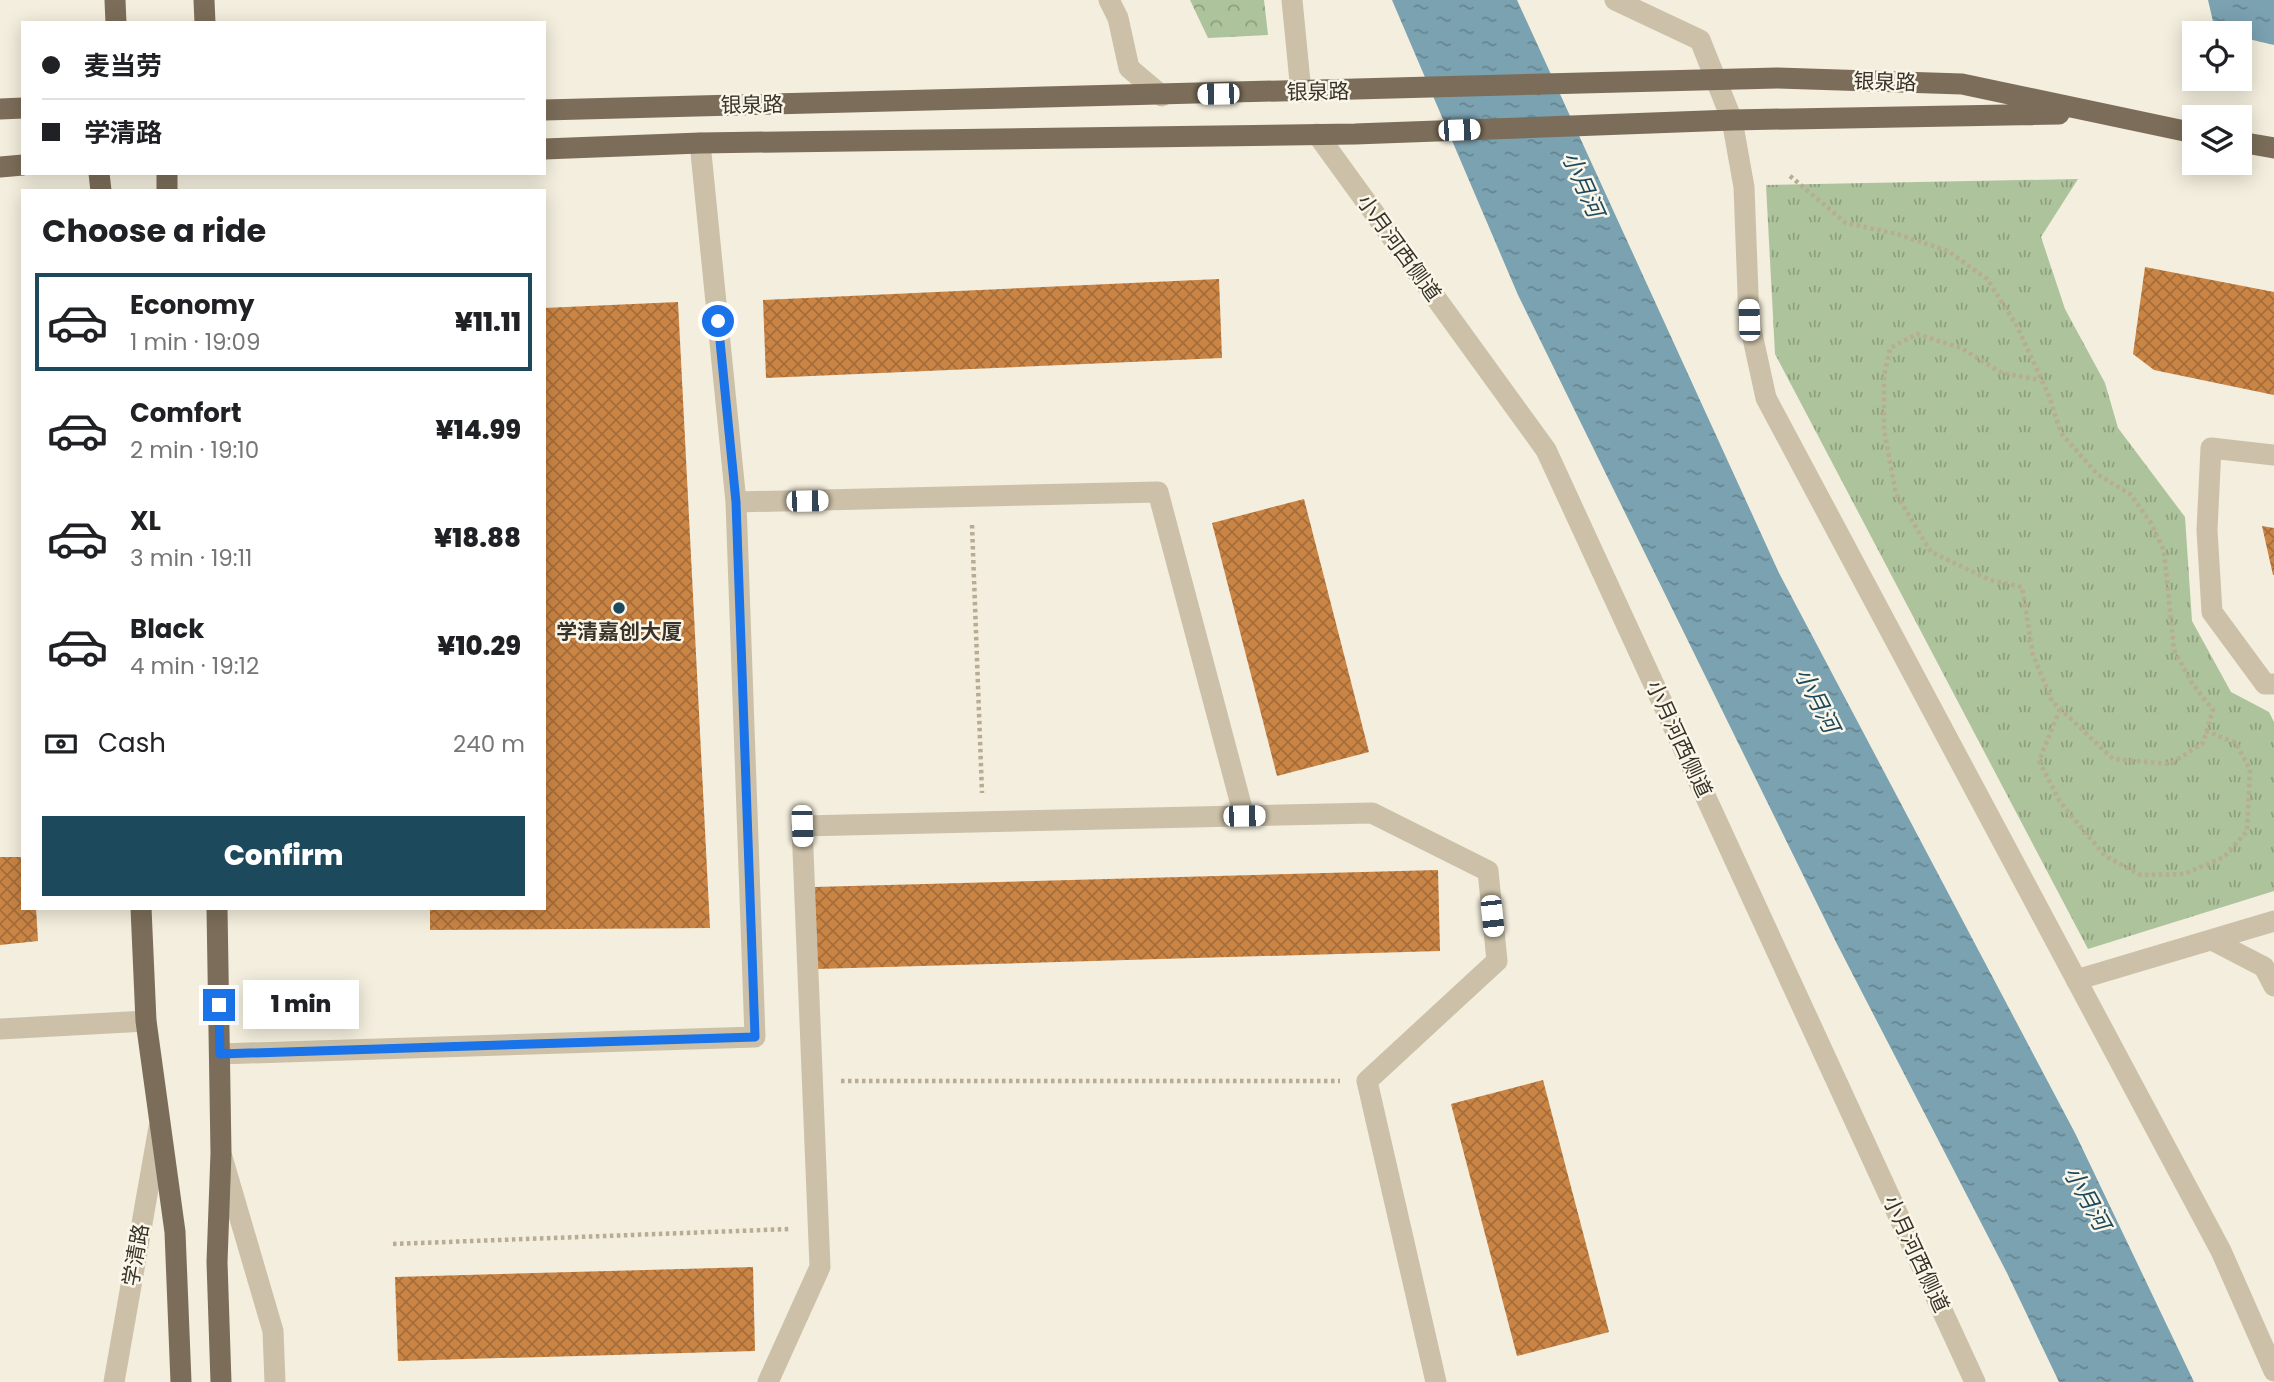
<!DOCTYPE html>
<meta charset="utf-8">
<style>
:root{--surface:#fff;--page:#f6f6f6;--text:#202124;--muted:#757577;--line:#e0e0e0;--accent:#1d495c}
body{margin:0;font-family:Poppins,"Noto Sans SC",sans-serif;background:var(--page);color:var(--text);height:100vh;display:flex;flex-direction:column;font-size:26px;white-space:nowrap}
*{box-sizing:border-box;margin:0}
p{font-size:23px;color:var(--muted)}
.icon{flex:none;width:38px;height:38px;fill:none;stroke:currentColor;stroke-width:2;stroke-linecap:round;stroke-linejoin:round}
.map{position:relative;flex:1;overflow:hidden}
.sheet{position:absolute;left:21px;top:189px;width:525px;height:721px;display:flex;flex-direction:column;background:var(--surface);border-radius:0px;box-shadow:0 4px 18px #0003}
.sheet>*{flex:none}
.banner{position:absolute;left:21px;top:21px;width:525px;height:154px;border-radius:0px;box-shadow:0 4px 18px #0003;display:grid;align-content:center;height:154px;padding:0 21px;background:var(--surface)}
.tools{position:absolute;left:2182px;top:21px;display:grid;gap:14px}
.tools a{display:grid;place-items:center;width:70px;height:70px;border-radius:0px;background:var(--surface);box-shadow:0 4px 18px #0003;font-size:35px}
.end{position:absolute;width:32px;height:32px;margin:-16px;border:9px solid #1a73e8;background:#fff;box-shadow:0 0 0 4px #fff}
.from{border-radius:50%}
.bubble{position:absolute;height:49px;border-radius:0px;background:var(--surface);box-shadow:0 4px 18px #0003;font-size:23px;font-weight:800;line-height:49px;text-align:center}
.car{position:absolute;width:21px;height:42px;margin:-21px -10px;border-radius:9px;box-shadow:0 0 5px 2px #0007;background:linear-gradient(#fff 24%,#345 0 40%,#fff 0 76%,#345 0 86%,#fff 0)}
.banner b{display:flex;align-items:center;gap:24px;height:66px;font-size:26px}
.banner b+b{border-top:2px solid var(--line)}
.banner i{width:18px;height:18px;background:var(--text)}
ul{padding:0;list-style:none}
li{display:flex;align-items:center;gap:21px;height:98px;margin:0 14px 10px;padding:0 7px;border:4px solid transparent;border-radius:0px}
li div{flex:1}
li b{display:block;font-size:26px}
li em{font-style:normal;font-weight:800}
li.on{border-color:var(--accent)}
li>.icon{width:63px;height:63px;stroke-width:1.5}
h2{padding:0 21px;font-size:32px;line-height:84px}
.pay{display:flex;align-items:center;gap:18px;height:77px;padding:0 21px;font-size:26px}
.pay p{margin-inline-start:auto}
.cta{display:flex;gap:14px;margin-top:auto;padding:14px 21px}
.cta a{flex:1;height:80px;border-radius:0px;background:var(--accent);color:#fff;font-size:28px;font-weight:800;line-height:80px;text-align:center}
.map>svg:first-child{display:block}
.grass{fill:url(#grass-tufts)}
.forest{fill:url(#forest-crowns)}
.water{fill:url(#water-ripples)}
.building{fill:url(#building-cross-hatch)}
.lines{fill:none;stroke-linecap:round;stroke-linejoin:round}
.path{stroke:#b8ac93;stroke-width:4.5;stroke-dasharray:3.5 3.5;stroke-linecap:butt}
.minor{stroke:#ccc1a8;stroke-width:21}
.major{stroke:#7b6d59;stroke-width:21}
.route{stroke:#1a73e8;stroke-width:9}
.poi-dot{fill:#1d495c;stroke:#faf7ea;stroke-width:2.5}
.labels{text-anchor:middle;stroke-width:5;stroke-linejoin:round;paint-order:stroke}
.street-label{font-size:21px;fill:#393229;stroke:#faf7ea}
.poi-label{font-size:21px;font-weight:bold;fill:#393229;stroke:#faf7ea}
.water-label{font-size:23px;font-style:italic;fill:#1d495c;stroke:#faf7ea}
</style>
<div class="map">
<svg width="2274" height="1382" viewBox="0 0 2274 1382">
<defs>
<pattern id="grass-tufts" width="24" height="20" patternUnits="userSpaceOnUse" patternTransform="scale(1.75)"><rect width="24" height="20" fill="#adc39c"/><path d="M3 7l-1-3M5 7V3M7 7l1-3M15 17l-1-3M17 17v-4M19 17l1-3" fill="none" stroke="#8e9f7f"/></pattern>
<pattern id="forest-crowns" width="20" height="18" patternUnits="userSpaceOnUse" patternTransform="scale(1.75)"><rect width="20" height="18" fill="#adc39c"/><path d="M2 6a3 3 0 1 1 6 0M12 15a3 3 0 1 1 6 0" fill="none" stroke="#8e9f7f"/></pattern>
<pattern id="water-ripples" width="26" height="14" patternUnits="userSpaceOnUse" patternTransform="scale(1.75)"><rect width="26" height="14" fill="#7ba2b1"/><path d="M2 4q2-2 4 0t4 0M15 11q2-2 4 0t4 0" fill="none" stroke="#668590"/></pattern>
<pattern id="building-cross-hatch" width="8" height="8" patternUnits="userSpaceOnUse" patternTransform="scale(1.75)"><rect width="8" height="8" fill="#ca8545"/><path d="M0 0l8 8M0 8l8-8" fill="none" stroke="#a56d3a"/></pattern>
</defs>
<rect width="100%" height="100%" fill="#f3eedd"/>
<!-- grass -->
<path class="grass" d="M2078,179L2041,237L2065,309L2105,383L2118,428L2185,517L2192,621L2231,692L2269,712L2274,722V891L2088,949L1775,354L1766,185Z"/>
<!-- forest -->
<path class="forest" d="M1190,0H1264L1268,35L1208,38Z"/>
<!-- water -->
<path class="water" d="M1392,0H1517L1779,573L2075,1133L2194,1382H2059L2007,1273L1836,942L1518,295Z
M2208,0H2274V45L2240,37V33L2215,30Z"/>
<!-- building -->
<path class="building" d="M2145,267L2274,292V395L2154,370L2133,354Z
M1219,279L1222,358L766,378L763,300Z
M678,302L710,928L430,930V908H544V308Z
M1304,499L1369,752L1277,776L1212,523Z
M2262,526L2274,528V575H2273Z
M0,857H23V908H36L38,941L0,945Z
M1438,870L1440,951L816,969L814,887Z
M1543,1080L1609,1332L1517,1356L1451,1104Z
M753,1267L755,1351L398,1361L395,1277Z"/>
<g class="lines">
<!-- path -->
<path class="path" d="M1790,176L1846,223L1897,234L1948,251L1987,279L2017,326L2049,396L2061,433L2097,474L2130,494L2151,523L2164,551L2174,650L2192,683L2213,710L2203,743L2170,764L2113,759L2052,701L2033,655L2022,587L1990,580L1931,552L1896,494L1884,430V376L1890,348L1917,334L1961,348L2002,373L2040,380
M972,525L982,793
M2060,709L2039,761L2060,802L2105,856L2141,875L2184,874L2224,857L2247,831L2250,770L2236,743L2206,731
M841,1081H1340
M393,1244L790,1229"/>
<!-- minor -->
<path class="minor" d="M1109,0L1118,18L1129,68L1162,96
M1292,0L1301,92
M1615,0L1700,40L1732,120L1744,187L1749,320L1766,398L2221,1251L2274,1371
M1317,134L1546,450L1975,1382
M2274,455L2211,448L2207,530L2212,612L2265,684H2274
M736,502L1158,492L1244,816
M2212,940L2264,967L2274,986
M2076,980L2274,921
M0,1029L146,1021
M220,1054L755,1037L736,502L700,143
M222,1157L273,1331L275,1382
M114,1382L159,1127
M768,1382L820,1267L802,826L1372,813L1488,871L1497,961L1367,1081L1436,1382"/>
<!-- major -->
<path class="major" d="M115,0L116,23
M204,0L205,23
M0,109L23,108
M544,110L1777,78L1962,84L2194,133
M2240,142L2274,148
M544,149L700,143L1355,134L1732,120L2059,114
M0,167L23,165
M99,173L101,191
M167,173V191
M141,908L146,1021L175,1232L181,1382
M217,908L221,1153L217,1262L221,1382"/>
</g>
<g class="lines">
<!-- route -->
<path class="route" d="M219,1005L220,1054L755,1037L736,502L718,321"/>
</g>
<!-- markers -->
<circle class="poi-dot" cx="619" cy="608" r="7"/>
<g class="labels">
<!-- street labels -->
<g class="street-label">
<text transform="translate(1885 82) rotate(2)" y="7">银泉路</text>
<text transform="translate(1318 92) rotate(-1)" y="7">银泉路</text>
<text transform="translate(752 105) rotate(-1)" y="7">银泉路</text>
<text transform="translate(1399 248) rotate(54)" y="7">小月河西侧道</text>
<text transform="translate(1679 739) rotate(65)" y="7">小月河西侧道</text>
<text transform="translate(1916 1254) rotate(65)" y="7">小月河西侧道</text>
<text transform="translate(136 1255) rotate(-80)" y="7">学清路</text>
</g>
<!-- poi labels -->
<g class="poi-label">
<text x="619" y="639">学清嘉创大厦</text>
</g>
<!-- water labels -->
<g class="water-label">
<text transform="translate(1583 184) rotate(66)" y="8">小月河</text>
<text transform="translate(1817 700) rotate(63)" y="8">小月河</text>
<text transform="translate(2087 1198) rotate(61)" y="8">小月河</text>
</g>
</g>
</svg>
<div class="tools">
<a><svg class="icon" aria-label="locate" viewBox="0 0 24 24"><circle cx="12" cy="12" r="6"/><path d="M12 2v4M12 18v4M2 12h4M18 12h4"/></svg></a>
<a><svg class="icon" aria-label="layers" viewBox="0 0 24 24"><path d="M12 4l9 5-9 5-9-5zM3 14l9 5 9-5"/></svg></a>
</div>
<i class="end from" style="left:718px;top:321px"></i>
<i class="end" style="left:219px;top:1005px"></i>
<div class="bubble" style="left:243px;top:980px;width:116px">1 min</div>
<i class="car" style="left:1218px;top:94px;rotate:269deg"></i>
<i class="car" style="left:1459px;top:130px;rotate:88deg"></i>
<i class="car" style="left:1749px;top:320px;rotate:358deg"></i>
<i class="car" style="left:807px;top:501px;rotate:89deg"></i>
<i class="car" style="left:1244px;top:816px;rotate:89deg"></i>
<i class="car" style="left:802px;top:826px;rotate:178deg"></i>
<i class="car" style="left:1492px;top:916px;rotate:174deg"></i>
<div class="banner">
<b><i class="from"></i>麦当劳</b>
<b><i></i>学清路</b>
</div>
<section class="sheet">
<h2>Choose a ride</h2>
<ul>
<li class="on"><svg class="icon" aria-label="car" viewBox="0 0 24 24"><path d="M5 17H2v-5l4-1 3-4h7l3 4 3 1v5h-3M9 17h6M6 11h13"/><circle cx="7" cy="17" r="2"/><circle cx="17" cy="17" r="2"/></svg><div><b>Economy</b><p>1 min · 19:09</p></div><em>¥11.11</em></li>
<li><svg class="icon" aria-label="car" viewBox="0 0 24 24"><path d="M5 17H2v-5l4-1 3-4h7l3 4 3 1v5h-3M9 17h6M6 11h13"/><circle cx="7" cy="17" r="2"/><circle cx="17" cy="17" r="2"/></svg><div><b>Comfort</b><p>2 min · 19:10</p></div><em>¥14.99</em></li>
<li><svg class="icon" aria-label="car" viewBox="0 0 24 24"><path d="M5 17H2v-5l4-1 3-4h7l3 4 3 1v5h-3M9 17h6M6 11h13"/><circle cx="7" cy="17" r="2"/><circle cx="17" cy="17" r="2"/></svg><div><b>XL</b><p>3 min · 19:11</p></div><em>¥18.88</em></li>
<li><svg class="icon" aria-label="car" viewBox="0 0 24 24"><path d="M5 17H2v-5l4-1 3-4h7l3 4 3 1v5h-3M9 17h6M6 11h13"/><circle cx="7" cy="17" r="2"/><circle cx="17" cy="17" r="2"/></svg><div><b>Black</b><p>4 min · 19:12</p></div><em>¥10.29</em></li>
</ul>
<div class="pay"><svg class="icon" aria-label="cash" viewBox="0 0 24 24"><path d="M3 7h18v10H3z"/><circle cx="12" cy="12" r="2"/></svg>Cash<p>240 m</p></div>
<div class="cta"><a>Confirm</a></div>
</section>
</div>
